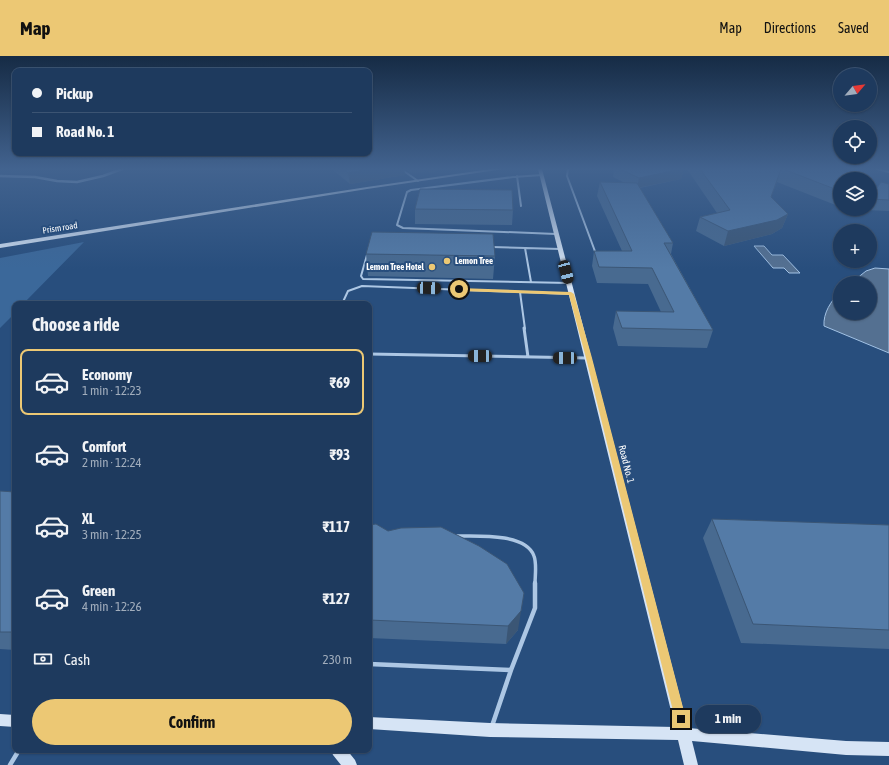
<!DOCTYPE html>
<meta charset="utf-8">
<style>
:root{--surface:#1e3a5e;--page:#2b4567;--text:#f1f3f6;--muted:#a1adbc;--line:#3c5473;--accent:#ecc874}
body{margin:0;font-family:"Asap Condensed",sans-serif;background:var(--page);color:var(--text);height:100vh;display:flex;flex-direction:column;font-size:15px;white-space:nowrap}
*{box-sizing:border-box;margin:0}
p{font-size:13px;color:var(--muted)}
.icon{flex:none;width:22px;height:22px;fill:none;stroke:currentColor;stroke-width:2;stroke-linecap:round;stroke-linejoin:round}
.map{position:relative;flex:1;overflow:hidden}
.drawer{position:absolute;left:12px;top:245px;width:360px;height:452px;display:flex;flex-direction:column;background:var(--surface);border-radius:8px;box-shadow:0 1px 3px #0004,0 0 0 1px var(--line)}
.drawer>*{flex:none}
.banner{position:absolute;left:12px;top:12px;width:360px;height:88px;border-radius:8px;box-shadow:0 1px 3px #0004,0 0 0 1px var(--line);display:grid;align-content:center;height:88px;padding:0 20px;background:var(--surface)}
.needle{width:26px;rotate:61deg}
.controls{position:absolute;left:833px;top:12px;display:grid;gap:8px}
.controls a{display:grid;place-items:center;width:44px;height:44px;border-radius:50%;background:var(--surface);box-shadow:0 1px 3px #0004,0 0 0 1px var(--line);font-size:20px}
.end{position:absolute;width:18px;height:18px;margin:-9px;border:5px solid #ecc874;background:#111;box-shadow:0 0 0 2px #111}
.from{border-radius:50%}
.bubble{position:absolute;height:28px;border-radius:14px;background:var(--surface);box-shadow:0 1px 3px #0004,0 0 0 1px var(--line);font-size:13px;font-weight:700;line-height:28px;text-align:center}
.car{position:absolute;width:12px;height:24px;margin:-12px -6px;border-radius:5px;box-shadow:0 0 3px 1px #0007;background:linear-gradient(#222 24%,#8ab4d8 0 40%,#222 0 76%,#8ab4d8 0 86%,#222 0)}
.banner b{display:flex;align-items:center;gap:14px;height:38px;font-size:15px}
.banner b+b{border-top:1px solid var(--line)}
.banner i{width:10px;height:10px;background:var(--text)}
ul{padding:0;list-style:none}
li{display:flex;align-items:center;gap:12px;height:66px;margin:0 8px 6px;padding:0 12px;border:2px solid transparent;border-radius:8px}
li div{flex:1}
li b{display:block;font-size:15px}
li em{font-style:normal;font-weight:700}
li.current{border-color:var(--accent)}
li>.icon{width:36px;height:36px;stroke-width:1.5}
h2{padding:0 20px;font-size:18px;line-height:48px}
.pay{display:flex;align-items:center;gap:10px;height:44px;padding:0 20px;font-size:15px}
.pay p{margin-inline-start:auto}
.action{display:flex;gap:8px;margin-top:auto;padding:8px 20px}
.action a{flex:1;height:46px;border-radius:24px;background:var(--accent);color:#111;font-size:16px;font-weight:700;line-height:46px;text-align:center}
header{display:flex;align-items:center;gap:24px;box-sizing:border-box;height:56px;padding:0 20px;background:var(--accent);color:#111}
header strong{font-size:19px}
nav{display:flex;gap:22px;margin-inline-start:auto;font-size:14px}
.map>svg:first-child{display:block}
.green{fill:#3b689a}
.water{fill:#547091;stroke:#a2c2e5}
.lines{fill:none;stroke-linecap:round;stroke-linejoin:round}
.lane-far3{stroke:#adc7e4;stroke-width:2}
.lane-far2{stroke:#adc7e4;stroke-width:3}
.lane-far1{stroke:#adc7e4;stroke-width:3.5}
.lane{stroke:#adc7e4;stroke-width:4.5}
.street{stroke:#adc7e4;stroke-width:2.5}
.secondary{fill:#d6e4f5;fill-rule:evenodd}
.wall{fill:#486a90}
.shaded-wall{fill:#3b5675}
.building{fill:#547ba7;stroke:#3b5675}
.route{fill:#ecc874}
.poi-dot{fill:#ecc874;stroke:#284e7d;stroke-width:1.5}
.labels{text-anchor:middle;stroke-width:4;stroke-linejoin:round;paint-order:stroke}
.far-street-label{font-size:9px;fill:#fff;stroke:#284e7d}
.far-poi-label{font-size:9px;font-weight:bold;fill:#fff;stroke:#284e7d;text-anchor:start}
.street-label{font-size:10px;fill:#fff;stroke:#284e7d}
</style>
<header>
<strong>Map</strong>
<nav><a>Map</a><a>Directions</a><a>Saved</a></nav>
</header>
<div class="map">
<svg width="889" height="709" viewBox="0 0 889 709">
<rect width="100%" height="100%" fill="#284e7d"/>
<!-- green -->
<path class="green" d="M84,186L23,248H15V257L0,272V202Z"/>
<!-- water -->
<path class="water" d="M754,190H764L772,199H783L800,217H789L784,212H773Z
M875,212L889,213V297L824,270C823,257 831,245 840,236V257H870V227H851L866,215Z"/>
<g class="lines">
<!-- lane-far3 -->
<path class="lane-far3" d="M401,113L418,125
M568,113L567,120L596,198
M877,113L889,116
M542,119L513,121L411,134L407,136L397,169L403,172L556,178
M517,120L521,150
M492,191L560,193
M525,192L531,226
M367,199L361,220L363,223L569,227
M520,236L525,273
M342,248L348,235L362,230L571,238"/>
<!-- lane-far2 -->
<path class="lane-far2" d="M524,272L528,301
M369,298L587,302"/>
<!-- lane-far1 -->
<path class="lane-far1" d="M457,480C477,480 526,477 534,500C537,508 535,520 535,528"/>
<!-- lane -->
<path class="lane" d="M369,608L511,614
M492,670L511,614L535,552V527
M10,709L19,694"/>
<!-- street -->
<path class="street" d="M0,120L35,121L57,125L77,126L103,120L122,113"/>
<!-- secondary -->
<path class="secondary" d="M490,113H504L367,133L0,192V188L367,131Z
M538,113H542L688,672L846,685L889,686V700L846,699L692,685L698,709H684L678,684L490,681L369,673V661L490,667L675,671Z
M0,658L15,659V671L0,670Z
M331,694H347L355,704L357,709H341L333,699Z"/>
</g>
<!-- wall -->
<path class="wall" d="M332,113H404L405,119L350,128Z
M405,113H445L428,117V115L412,117Z
M614,113H684L681,123L640,132L673,187L671,198L713,274L707,292L618,290L613,272L616,255L661,256L648,228L597,227L592,210L594,195H622L597,140L600,126L625,127L613,121Z
M687,113H841L840,123V151L838,150L777,126L771,141L788,158L782,172L772,178L724,190L696,175L700,161L717,157Z
M889,128V155L864,154L865,153H870V142Z
M415,153L513,154L512,169L415,168Z
M366,198L495,200L493,223L368,220Z
M0,435L15,436V594L0,593Z
M712,463L889,469V593L741,587L703,482Z
M369,469L518,574L506,588L369,582Z"/>
<!-- shaded-wall -->
<path class="shaded-wall" d="M370,113H404L405,119L350,128L348,117Z
M411,113H445L428,117V115L412,117Z
M681,113H684L681,123L637,132L639,122Z
M788,158L782,172L772,178L724,190L728,175Z
M524,537L518,574L506,588L508,570Z"/>
<!-- building -->
<path class="building" d="M344,113H370L348,117Z
M620,113H681L639,122Z
M700,113H781L771,141L788,158L777,164L728,175L700,161L730,154Z
M783,113H841L854,123H840V135Z
M600,126L637,127L673,187H664L713,274L622,272L616,255L674,256L652,212L599,211L594,195H632Z
M881,126L889,128V144L870,143V142Z
M420,133L512,134L513,154L415,153Z
M372,176L493,178L495,200L366,198Z
M0,435L15,436V576H0Z
M712,463L889,469V574L753,568Z
M376,468L388,475L401,472L441,471L479,490L507,508L524,537L521,555L508,570L369,564V469Z"/>
<!-- sky -->
<linearGradient id="sky" x2="0" y2="1"><stop stop-color="#162b45"/><stop offset="0.53" stop-color="#42638f"/><stop offset="1" stop-color="#42638f" stop-opacity="0"/></linearGradient>
<rect width="889" height="213" fill="url(#sky)"/>
<!-- route -->
<path class="route" d="M458,232L571,236L574,238L592,302L686,663L684,667L681,668L677,667L675,663L586,302L569,239L459,235Z"/>
<!-- markers -->
<g class="poi-dot">
<circle cx="447" cy="205" r="4"/>
<circle cx="432" cy="211" r="4"/>
</g>
<g class="labels">
<!-- far-street labels -->
<g class="far-street-label">
<text transform="translate(60 172) rotate(-9)" y="3">Prism road</text>
</g>
<!-- far-poi labels -->
<g class="far-poi-label">
<text x="455" y="208">Lemon Tree</text>
<text x="424" y="214" text-anchor="end">Lemon Tree Hotel</text>
</g>
<!-- street labels -->
<g class="street-label">
<text transform="translate(627 408) rotate(76)" y="4">Road No. 1</text>
</g>
</g>
</svg>
<div class="controls">
<a><svg class="needle" viewBox="-14 -14 28 28"><path d="M0-13l5 13h-10z" fill="#e53935"/><path d="M0 13l5-13h-10z" fill="#a1adbc"/></svg></a>
<a><svg class="icon" aria-label="locate" viewBox="0 0 24 24"><circle cx="12" cy="12" r="6"/><path d="M12 2v4M12 18v4M2 12h4M18 12h4"/></svg></a>
<a><svg class="icon" aria-label="layers" viewBox="0 0 24 24"><path d="M12 4l9 5-9 5-9-5zM3 14l9 5 9-5"/></svg></a>
<a>+</a>
<a>−</a>
</div>
<i class="end from" style="left:459px;top:233px"></i>
<i class="end" style="left:681px;top:663px"></i>
<div class="bubble" style="left:695px;top:649px;width:66px">1 min</div>
<i class="car" style="left:566px;top:216px;rotate:165deg"></i>
<i class="car" style="left:429px;top:232px;rotate:92deg"></i>
<i class="car" style="left:480px;top:300px;rotate:271deg"></i>
<i class="car" style="left:565px;top:302px;rotate:271deg"></i>
<div class="banner">
<b><i class="from"></i>Pickup</b>
<b><i></i>Road No. 1</b>
</div>
<section class="drawer">
<h2>Choose a ride</h2>
<ul>
<li class="current"><svg class="icon" aria-label="car" viewBox="0 0 24 24"><path d="M5 17H2v-5l4-1 3-4h7l3 4 3 1v5h-3M9 17h6M6 11h13"/><circle cx="7" cy="17" r="2"/><circle cx="17" cy="17" r="2"/></svg><div><b>Economy</b><p>1 min · 12:23</p></div><em>₹69</em></li>
<li><svg class="icon" aria-label="car" viewBox="0 0 24 24"><path d="M5 17H2v-5l4-1 3-4h7l3 4 3 1v5h-3M9 17h6M6 11h13"/><circle cx="7" cy="17" r="2"/><circle cx="17" cy="17" r="2"/></svg><div><b>Comfort</b><p>2 min · 12:24</p></div><em>₹93</em></li>
<li><svg class="icon" aria-label="car" viewBox="0 0 24 24"><path d="M5 17H2v-5l4-1 3-4h7l3 4 3 1v5h-3M9 17h6M6 11h13"/><circle cx="7" cy="17" r="2"/><circle cx="17" cy="17" r="2"/></svg><div><b>XL</b><p>3 min · 12:25</p></div><em>₹117</em></li>
<li><svg class="icon" aria-label="car" viewBox="0 0 24 24"><path d="M5 17H2v-5l4-1 3-4h7l3 4 3 1v5h-3M9 17h6M6 11h13"/><circle cx="7" cy="17" r="2"/><circle cx="17" cy="17" r="2"/></svg><div><b>Green</b><p>4 min · 12:26</p></div><em>₹127</em></li>
</ul>
<div class="pay"><svg class="icon" aria-label="cash" viewBox="0 0 24 24"><path d="M3 7h18v10H3z"/><circle cx="12" cy="12" r="2"/></svg>Cash<p>230 m</p></div>
<div class="action"><a>Confirm</a></div>
</section>
</div>
